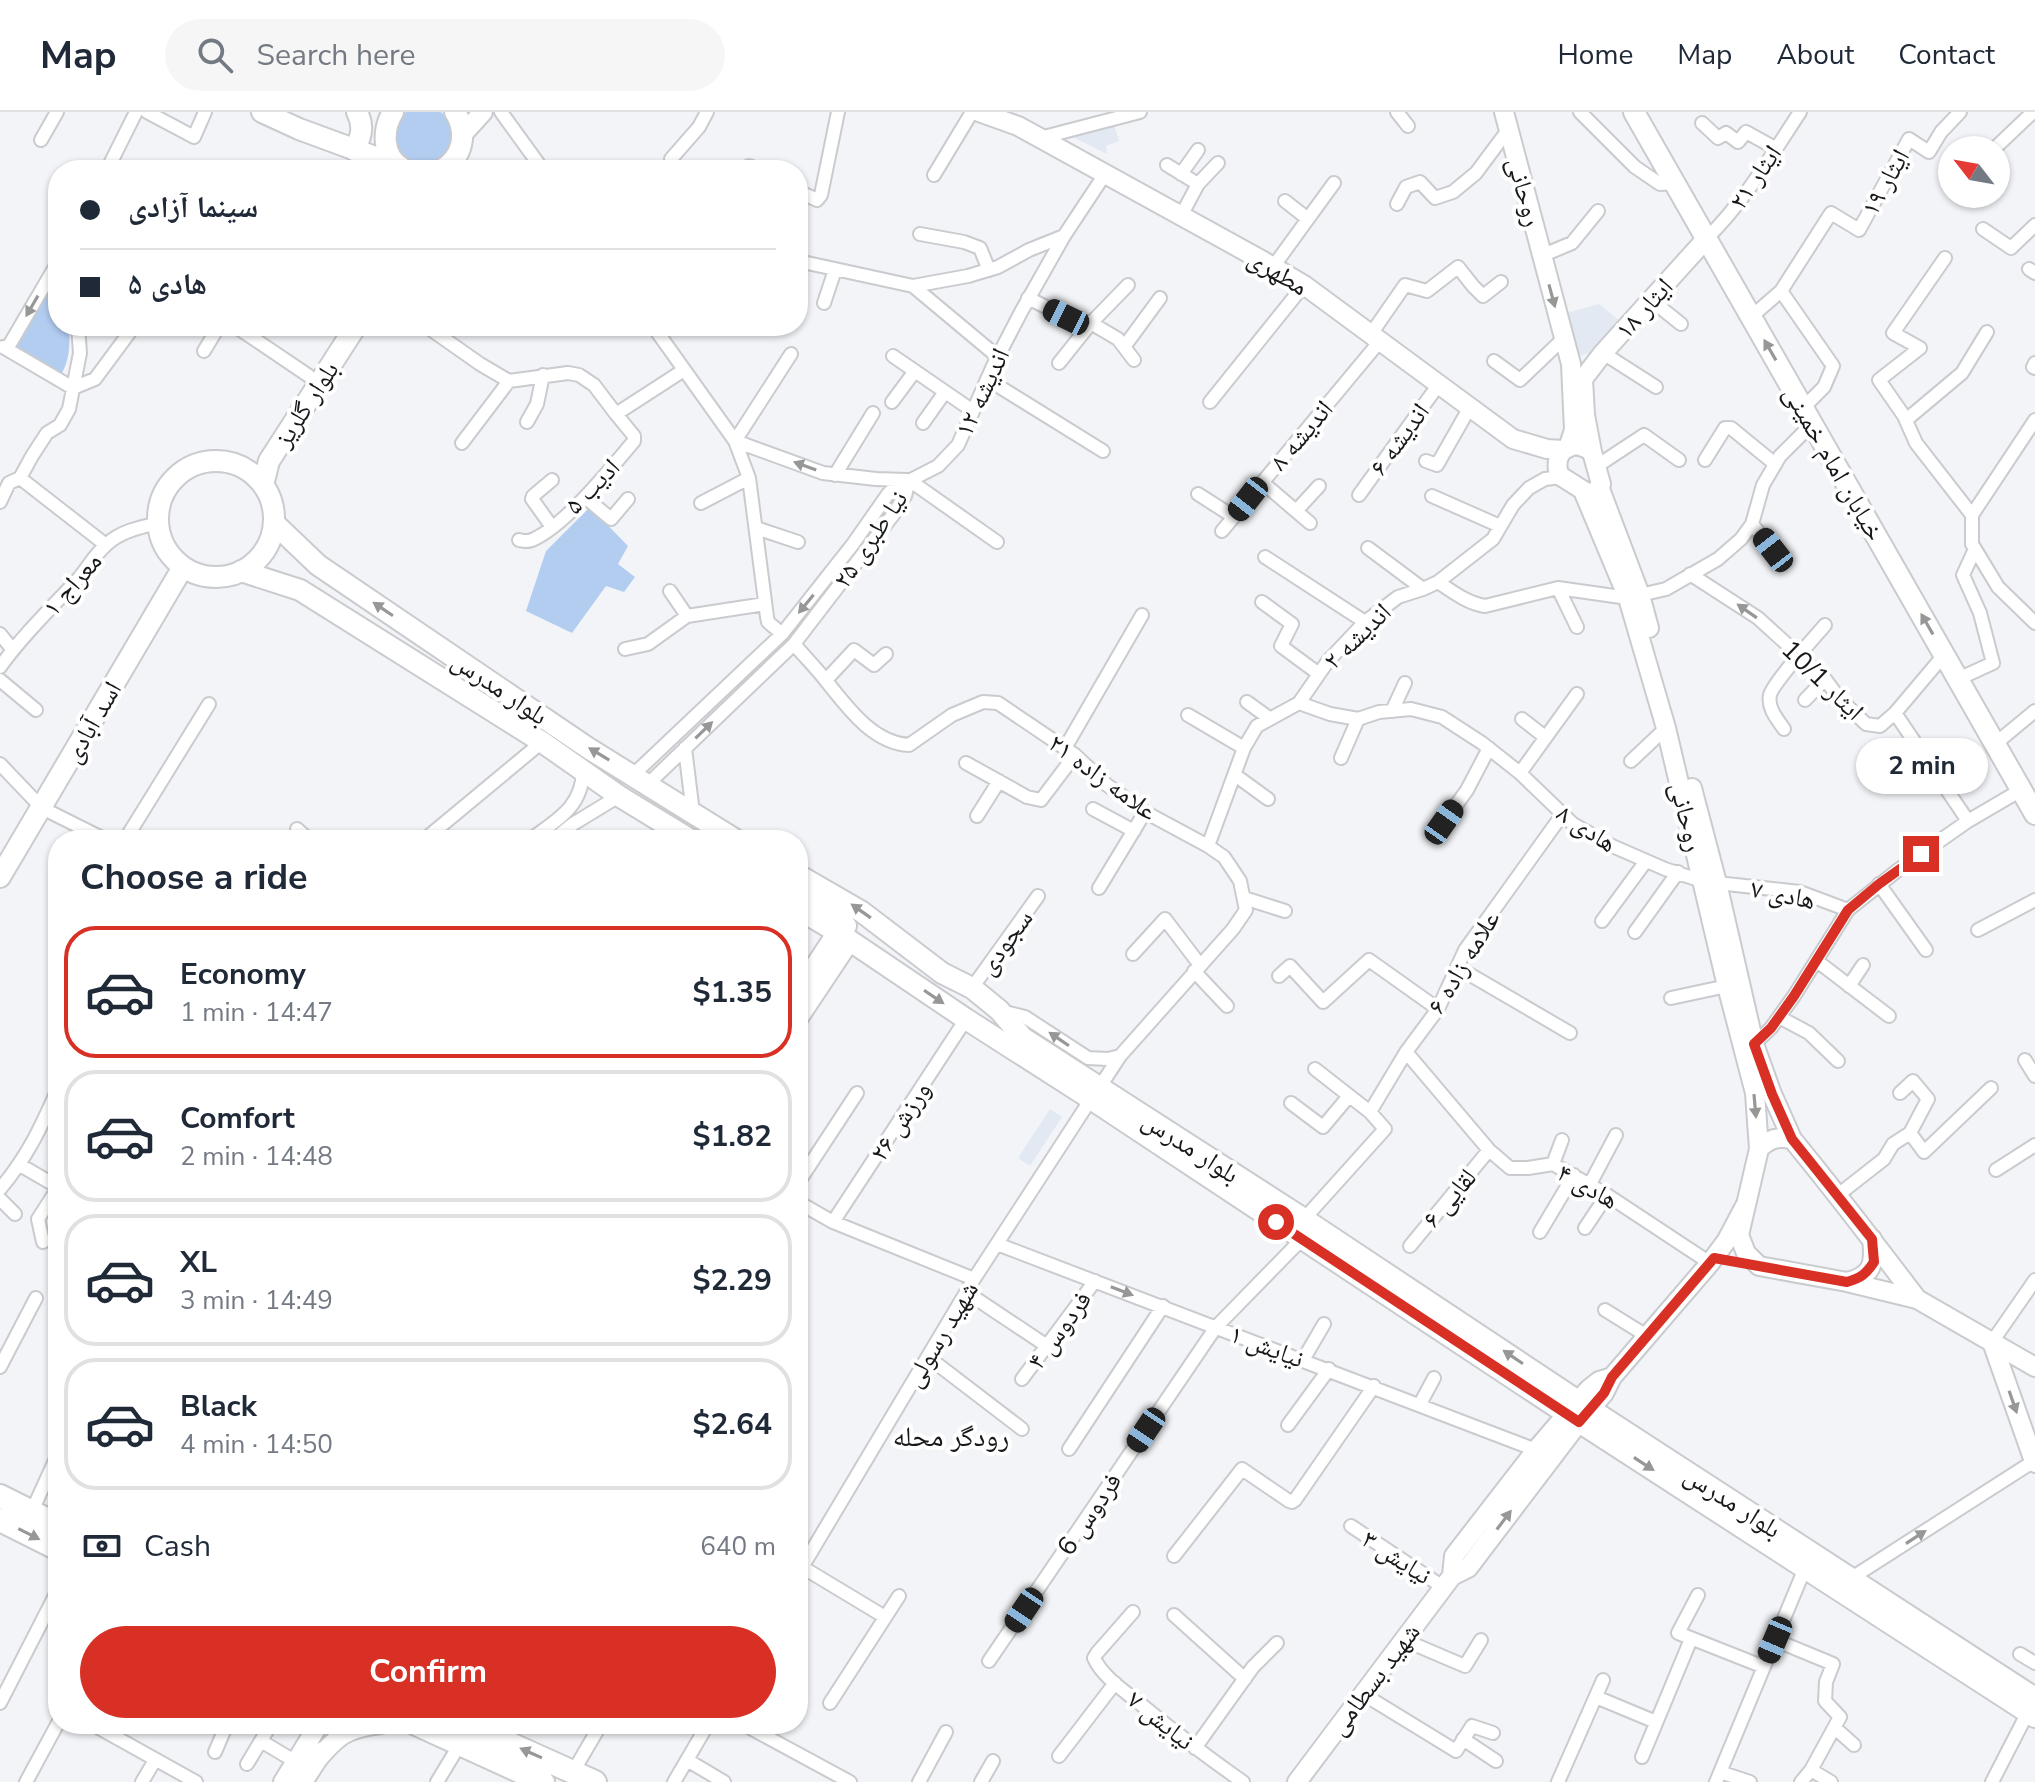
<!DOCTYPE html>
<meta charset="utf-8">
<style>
:root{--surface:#fff;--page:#f6f6f7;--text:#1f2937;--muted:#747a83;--line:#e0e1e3;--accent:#d93025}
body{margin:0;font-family:"Nunito Sans","Noto Naskh Arabic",sans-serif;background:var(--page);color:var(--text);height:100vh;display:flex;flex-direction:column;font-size:30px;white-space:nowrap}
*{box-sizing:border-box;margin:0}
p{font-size:26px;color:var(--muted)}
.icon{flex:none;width:44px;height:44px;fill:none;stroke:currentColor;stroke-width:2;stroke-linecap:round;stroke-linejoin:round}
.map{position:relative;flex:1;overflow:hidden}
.side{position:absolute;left:48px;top:718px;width:760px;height:904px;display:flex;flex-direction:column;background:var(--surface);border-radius:32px;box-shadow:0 2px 6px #0004}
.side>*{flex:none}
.guide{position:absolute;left:48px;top:48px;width:760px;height:176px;border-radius:32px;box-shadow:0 2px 6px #0004;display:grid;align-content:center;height:176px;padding:0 32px;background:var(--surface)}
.needle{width:52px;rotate:301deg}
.tools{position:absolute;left:1938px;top:24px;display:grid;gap:16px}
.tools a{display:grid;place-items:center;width:72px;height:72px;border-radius:50%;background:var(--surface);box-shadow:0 2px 6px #0004;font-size:40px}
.end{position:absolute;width:36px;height:36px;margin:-18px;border:10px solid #d93025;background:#fff;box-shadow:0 0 0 4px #fff}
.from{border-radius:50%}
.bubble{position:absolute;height:56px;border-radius:28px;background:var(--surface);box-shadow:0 2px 6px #0004;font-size:26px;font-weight:700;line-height:56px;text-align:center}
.car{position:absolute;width:24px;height:48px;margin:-24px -12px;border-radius:10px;box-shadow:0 0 6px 2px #0007;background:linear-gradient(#222 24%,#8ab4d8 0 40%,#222 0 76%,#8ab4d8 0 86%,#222 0)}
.guide b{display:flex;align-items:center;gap:28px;height:76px;font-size:30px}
.guide b+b{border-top:2px solid var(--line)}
.guide i{width:20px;height:20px;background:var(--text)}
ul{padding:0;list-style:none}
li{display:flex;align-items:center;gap:24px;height:132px;margin:0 16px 12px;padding:0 16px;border:4px solid var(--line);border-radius:32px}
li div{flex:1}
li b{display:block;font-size:30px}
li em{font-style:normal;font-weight:700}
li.selected{border-color:var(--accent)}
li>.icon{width:72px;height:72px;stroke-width:1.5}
h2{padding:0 32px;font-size:36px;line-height:96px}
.pay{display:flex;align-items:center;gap:20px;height:88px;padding:0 32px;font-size:30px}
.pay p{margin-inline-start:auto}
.primary-button{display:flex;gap:16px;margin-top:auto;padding:16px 32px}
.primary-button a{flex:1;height:92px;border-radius:48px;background:var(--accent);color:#fff;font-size:32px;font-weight:700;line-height:92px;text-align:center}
header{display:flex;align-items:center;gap:48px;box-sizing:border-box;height:112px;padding:0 40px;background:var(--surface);border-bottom:2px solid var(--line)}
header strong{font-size:38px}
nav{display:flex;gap:44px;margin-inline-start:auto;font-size:28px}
.search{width:560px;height:72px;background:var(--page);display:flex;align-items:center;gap:20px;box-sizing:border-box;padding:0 28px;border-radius:44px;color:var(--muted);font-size:30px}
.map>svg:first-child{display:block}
.built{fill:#e2e9f2}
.green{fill:#b3cdf1}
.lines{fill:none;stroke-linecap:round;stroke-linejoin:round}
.street-casing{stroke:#c9cbce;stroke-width:16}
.secondary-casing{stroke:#c9cbce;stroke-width:22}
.primary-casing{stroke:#c9cbce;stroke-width:24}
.highway-casing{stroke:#c9cbce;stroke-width:26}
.street{stroke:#fff;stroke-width:12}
.secondary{stroke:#fff;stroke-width:18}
.primary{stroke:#fff;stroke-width:20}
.highway{stroke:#fff;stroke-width:22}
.oneway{fill:#979798}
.route{stroke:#d93025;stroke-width:10}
.labels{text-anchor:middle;stroke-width:8;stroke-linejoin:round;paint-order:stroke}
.street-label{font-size:26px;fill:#171819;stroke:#fff}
.neighbourhood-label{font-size:28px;fill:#171819;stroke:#fff}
</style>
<header>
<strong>Map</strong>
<div class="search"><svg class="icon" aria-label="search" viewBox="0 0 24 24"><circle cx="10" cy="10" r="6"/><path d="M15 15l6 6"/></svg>Search here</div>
<nav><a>Home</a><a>Map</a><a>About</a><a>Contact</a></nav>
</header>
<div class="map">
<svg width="2035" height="1670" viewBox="0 0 2035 1670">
<rect width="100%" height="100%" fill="#f2f4f7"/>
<!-- built -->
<path class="built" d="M1112,6L1119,29L1106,34L1107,42L1067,22Z
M1599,192L1624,212L1600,238L1579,244L1567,201Z
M1050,997L1062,1005L1030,1054L1018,1046Z"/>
<!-- green -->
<path class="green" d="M406,0H441C450,8 454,17 451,29C441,77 366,39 406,0Z
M58,164V214H69C70,231 70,246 62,261L55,260L17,235Z
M590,395L628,434L618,452L635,465L624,480L606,474L572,521L526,499L546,439Z"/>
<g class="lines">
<!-- street casing -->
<g class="street-casing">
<path id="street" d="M147,0L194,25L205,0
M501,0L543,58
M1397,0L1408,14
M1580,0L1635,55L1660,72L1675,71
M1702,11L1718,26L1726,21L1738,30L1746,20L1775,36
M1040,26L1140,0
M41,28L57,0
M1993,38L2033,0
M671,47L699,15L707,0
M1167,53L1198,72
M107,58L136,0
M745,58L749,54L760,58
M1181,62L1198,38
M934,63L972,0
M798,79L817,88L821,83L838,0
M1285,89L1308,107
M1397,92L1406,75L1420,70L1435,86L1453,80L1476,61L1508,18
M1181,104L1198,72L1218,51
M1983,117L2011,136L2035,113
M920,122L964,130L980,136L989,158
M1706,127C1744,90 1771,44 1800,0
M1541,144L1572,131L1598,99
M1945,146L1893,221L1920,236L1879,268L1904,304L1916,331L1972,403V432L1998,475L2035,511
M798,149L913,174L968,164L998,155L1029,138L1064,124
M1273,155L1334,71
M2029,157L2035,161
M913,174L998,245
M1781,179L1833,254L1824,275L1803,296
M1028,186L1066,205L1091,211L1118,227L1134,248
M1651,188L1681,212
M824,191L835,158
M1751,205L1781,179L1831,101L1859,118L1909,27L1929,40L1941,20L1960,0
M235,214L309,264
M426,214L480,252L509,269L568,261L579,263L594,273L616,302L684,258
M653,214L735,329L749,366L767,505L768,510L782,522
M1371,222L1405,173L1427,179L1458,155L1473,174L1483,184L1501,170
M3,235L73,276
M1124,235L1160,186
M7,237L58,150
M204,239L219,214
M1603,241L1656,275
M893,244L973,299
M1494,249L1520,268L1563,227
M1059,251L1091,211L1128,173
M2035,251L2033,255L2035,256
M987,267L1103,339
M73,276L95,267L132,217
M892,290L915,259
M1210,290L1304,173
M1906,308L1962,261L1987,220
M527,310L537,292L543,263
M923,311L945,280
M735,329L823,361L876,367L906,368
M735,329L791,242
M462,331L509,269
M1705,348L1725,316H1731L1775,352
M1426,349L1437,353L1470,295
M1597,354L1644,323L1679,348
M835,363L873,301
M20,366L106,433
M552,368L533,384L532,387L552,415
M909,368L997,430
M1262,370L1310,411
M1198,382L1234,405
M1359,383L1439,272
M1432,384L1500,414
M585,385L611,407L628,387
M0,390L9,371L20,366L32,344L47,321L60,313L69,297L80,241L78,214
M701,391L749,366
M1296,399L1319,374
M1972,403L2035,308
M1752,412L1773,438
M756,416L798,430
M1222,419L1380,229
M519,428C524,429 527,430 532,428C565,414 610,357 634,329V324L616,302
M1368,436L1423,477
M1265,445L1365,510
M1690,462L1758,506L1825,567L1839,586L1866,612L1880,614L1895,601L1944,543
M1438,470C1453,480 1467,491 1485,494L1558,476L1628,486
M1558,476L1577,515
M670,479L687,504
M1640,483L1666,477L1718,447L1741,427L1752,412L1763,373L1780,344L1812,312
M1262,490L1292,512L1281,534L1319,562
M0,522L13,538
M794,532C805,545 817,557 827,570C848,596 873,631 909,633L952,603L983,590L998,591L1075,643L1107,673L1145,700L1208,734L1224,745L1240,769L1246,798L1233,817L1120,944L1099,976
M625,537L648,532L687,504L765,492
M0,555C23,523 52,495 79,466C88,455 96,441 107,432C121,419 141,415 159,411
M1958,567L1993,551L1980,501L1963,463L1975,437
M0,568L36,598
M826,568L854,538L874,553L886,542
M1805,588L1825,567
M1247,590L1269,606
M1299,591L1330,602L1358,607L1379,600L1411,597L1442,605L1482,631L1520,661L1573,712L1610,733L1665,757L1702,769
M1392,599L1405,571
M1895,601L1968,709
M1188,603L1244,636
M1522,607L1545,625
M1784,617C1778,608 1767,596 1770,583C1773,571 1814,526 1825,513
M1995,632L2035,599
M685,636L693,701
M1065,636L1142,503
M1341,646L1358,607
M1631,649L1666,616
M966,651L1027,685L1041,688L1075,643
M0,652L42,696L106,728
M1520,661L1577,582
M633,663L782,522L853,432L888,382L893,377L938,354L958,333L993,254L1021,200L1064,124L1105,62
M1235,663L1268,687
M648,672L794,532L893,403L905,384L909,368
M1093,697L1134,719
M977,704L999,669
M1444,710L1467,678L1489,636
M297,717L309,728
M125,728L209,592
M424,728L542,630
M530,728C556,708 582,696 583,659
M553,728L573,712L619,684
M1208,734L1244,636L1257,614L1299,591L1328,549L1365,510L1398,485L1423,477L1438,470L1493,427L1513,393L1529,376L1545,367L1561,365
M1717,771L1800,780L1848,798
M1879,772L1926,838
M1099,776L1145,700
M1244,786L1285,799
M1602,809L1646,749
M1978,818L2035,788
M1635,820L1678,760
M1133,842L1165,807L1200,853
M1817,849L1889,904
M1457,855L1570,921
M1194,859L1227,894
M1279,864L1290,854L1323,890L1369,848L1438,897
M1849,874L1863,853
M972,876L1038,784
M1671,886L1727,874
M1001,899L1025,905L1088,946L1108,947L1120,944
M1779,905L1809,921L1838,949
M1754,932L1771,916L1794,884L1848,798L1898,758L1968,709L2021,678
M1406,940L1489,1038L1510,1056H1528L1553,1052L1607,1083L1710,1151
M2025,948L2035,964
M1900,981L1913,969L1928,987L1910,1021
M1291,991L1323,1015L1349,984
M1370,1000L1406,940L1438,897L1465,838L1562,703
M1553,1052L1562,1028
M20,1053L58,1075
M1996,1058L2035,1033
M798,1071L857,981
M1590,1072L1616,1023
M0,1077C28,1044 41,1015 58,977
M1838,1083L1884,1047L1893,1032L1910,1021L1924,1040L1991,976
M0,1087L15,1102
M798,1090L833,1110L974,1167
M1304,1107L1385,1017L1370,1000L1315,957
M833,1110L966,907
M1585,1116L1607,1083
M1540,1120L1574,1063
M43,1130L38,1107L58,1076
M997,1132L1536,1338
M1410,1134L1489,1038
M966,1180L1047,1234
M1605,1198L1647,1224
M1992,1230L2035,1168
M928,1245L1022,1317
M1303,1248L1324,1212
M0,1255L36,1186
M1022,1267L1095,1169
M1420,1292L1434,1266
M1288,1313L1329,1257
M1069,1337L1163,1194
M32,1399L58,1342
M1351,1414L1443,1475
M1174,1444L1242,1357L1289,1389L1292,1390L1295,1388L1374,1274
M802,1455L885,1505
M798,1462L974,1167L1091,987
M1850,1467L2034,1349L2035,1354
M1698,1483L1678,1521L1764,1555
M1133,1500L1097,1541L1094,1546C1102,1564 1123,1578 1138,1590C1172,1618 1207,1645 1243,1670
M1174,1503L1245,1567
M1404,1528L1465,1554L1481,1528
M1775,1528L1833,1552L1826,1570L1825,1589L1840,1605L1811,1658L1801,1670
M2020,1542L2035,1551
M989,1549L1216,1215L1302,1127
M1363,1582L1456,1639L1472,1614L1493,1621
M1596,1585L1656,1610
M0,1591L58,1478
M830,1591L899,1484
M92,1612L196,1670
M743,1612L850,1670
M1835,1616L1854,1633
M1463,1627L1496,1649
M261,1629L296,1650
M1195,1636L1253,1555L1277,1531
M215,1640L227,1612
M1059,1644L1115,1571
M1642,1645L1691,1527
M687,1648L724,1670
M247,1652L271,1612
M1811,1658L1831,1670
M573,1660L601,1612
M1720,1660L1750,1670
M26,1670L58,1611
M142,1670L155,1648
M437,1670L460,1632
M674,1670L708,1612
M919,1670L946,1620
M981,1670L993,1649
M1558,1670L1603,1568
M1716,1670L1805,1456
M1992,1670L2028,1600"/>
</g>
<!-- secondary casing -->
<g class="secondary-casing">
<path id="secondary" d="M979,0L1018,14L1040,26L1263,149L1304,173L1513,327L1547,337L1563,338
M1504,0L1571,252L1574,318L1568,336
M463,22L483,0
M1592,340C1572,325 1552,339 1559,363L1589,382L1600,377L1601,372L1592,340L1585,303L1583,267L1603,241L1706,127
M1600,377L1640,483L1649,516
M1584,381L1628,486L1666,616L1727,874L1755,981L1759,1037
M1692,676L1717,771L1754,932L1772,982L1792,1027
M798,879L837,820
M798,907L850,829
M1872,1127C1875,1151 1873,1164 1847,1170L1759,1154L1746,1141L1739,1123L1759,1037C1768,1027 1778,1024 1792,1027C1835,1079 1876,1133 1917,1187
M1847,1170L1917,1187L2035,1255
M1992,1230L2034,1349L2035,1348
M1452,1464L1454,1444L1536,1338L1578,1289L1589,1277L1599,1269L1612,1265
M317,1648C338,1623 347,1616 381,1612
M283,1670L319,1612
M303,1670L323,1639
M1297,1670L1452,1464L1468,1456L1579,1310L1604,1281L1612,1265L1710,1151L1727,1128L1745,1094"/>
</g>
<!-- primary casing -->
<g class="primary-casing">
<path id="primary" d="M262,0L299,17L394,52
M393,0C382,18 382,45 402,56
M1634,0L2035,702
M354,38C362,25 364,13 357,0
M441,58C463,46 468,21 455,0
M158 407a58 58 0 1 1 116 0a58 58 0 1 1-116 0Z
M263,373L269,349L356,214
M274,411L318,453L588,636L736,728
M241,459L300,478L542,630L619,684L691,728
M798,763L862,800L942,861L972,876L999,898L1023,926L1304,1107L1578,1289L2035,1586
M0,765L183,455
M798,772L846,814
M798,797L837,820L966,907L1091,987L1579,1310L2035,1605"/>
</g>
<!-- highway casing -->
<g class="highway-casing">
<path id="highway" d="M0,1384L58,1413
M0,1408L58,1437
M416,1612L543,1670
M466,1612L595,1670"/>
</g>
<!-- street -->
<use href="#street" class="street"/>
<!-- secondary -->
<use href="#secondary" class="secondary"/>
<!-- primary -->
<use href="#primary" class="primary"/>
<!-- highway -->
<use href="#highway" class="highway"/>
</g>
<!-- one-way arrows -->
<defs><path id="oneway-solid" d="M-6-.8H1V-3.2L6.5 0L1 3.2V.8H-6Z" transform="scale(2)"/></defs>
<g class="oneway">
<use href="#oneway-solid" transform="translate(1552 184) rotate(75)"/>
<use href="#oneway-solid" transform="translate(32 194) rotate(120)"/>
<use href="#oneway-solid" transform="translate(1770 238) rotate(-120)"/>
<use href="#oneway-solid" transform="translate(805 354) rotate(-160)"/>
<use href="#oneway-solid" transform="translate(806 492) rotate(129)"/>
<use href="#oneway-solid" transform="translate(383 497) rotate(-146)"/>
<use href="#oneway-solid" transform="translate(1747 499) rotate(-145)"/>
<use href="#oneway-solid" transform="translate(1927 512) rotate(-120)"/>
<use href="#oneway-solid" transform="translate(704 618) rotate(-44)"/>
<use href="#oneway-solid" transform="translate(599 642) rotate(-149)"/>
<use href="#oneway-solid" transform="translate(861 799) rotate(-145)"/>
<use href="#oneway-solid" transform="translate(934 885) rotate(34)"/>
<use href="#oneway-solid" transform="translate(1059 927) rotate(-146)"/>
<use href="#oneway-solid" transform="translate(1755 994) rotate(85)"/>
<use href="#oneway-solid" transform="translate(1122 1179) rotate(21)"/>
<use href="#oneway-solid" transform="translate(1513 1245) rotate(-146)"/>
<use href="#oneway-solid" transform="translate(2013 1290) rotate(71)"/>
<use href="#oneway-solid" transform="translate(1644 1352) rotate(33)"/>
<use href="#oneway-solid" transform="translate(1504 1408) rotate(-53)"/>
<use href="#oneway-solid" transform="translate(29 1422) rotate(27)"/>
<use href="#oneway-solid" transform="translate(1916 1425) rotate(-33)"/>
<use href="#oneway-solid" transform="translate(531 1641) rotate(-156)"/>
</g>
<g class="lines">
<!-- route -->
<path class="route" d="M1276,1110L1579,1310L1604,1281L1612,1265L1714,1146L1847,1170C1861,1166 1866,1162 1874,1150L1872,1127L1792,1027L1772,982L1754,932L1771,916L1794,884L1848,798L1879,772L1921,742"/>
</g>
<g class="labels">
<!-- street labels -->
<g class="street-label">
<text transform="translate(1755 65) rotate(-56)" y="9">ایثار ۲۱</text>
<text transform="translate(1885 70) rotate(-61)" y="9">ایثار ١٩</text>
<text transform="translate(1525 80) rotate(75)" y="9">روحانی</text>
<text transform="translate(1278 160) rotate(31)" y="9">مطهری</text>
<text transform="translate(1644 196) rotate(-48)" y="9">ایثار ۱۸</text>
<text transform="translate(982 280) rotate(-65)" y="9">اندیشه ۱۲</text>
<text transform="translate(306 292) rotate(-57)" y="9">بلوار گلریز</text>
<text transform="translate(1301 323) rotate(-50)" y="9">اندیشه ۸</text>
<text transform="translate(1399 327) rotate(-54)" y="9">اندیشه ۶</text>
<text transform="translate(1834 351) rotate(60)" y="9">خیابان امام خمینی</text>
<text transform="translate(592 374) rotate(-46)" y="9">ادیب ۵</text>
<text transform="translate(870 427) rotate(-56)" y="9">نیا طبری ۲۵</text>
<text transform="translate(72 472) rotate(-49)" y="9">معراج ۱</text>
<text transform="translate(1357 524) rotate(-44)" y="9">اندیشه ۲</text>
<text transform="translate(1823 568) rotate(44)" y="9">ایثار 10/1</text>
<text transform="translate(500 576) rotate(34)" y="9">بلوار مدرس</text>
<text transform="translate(92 610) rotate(-60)" y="9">اسد آبادی</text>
<text transform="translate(1103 665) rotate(36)" y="9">علامه زاده ۲۱</text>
<text transform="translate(1687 705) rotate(77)" y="9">روحانی</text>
<text transform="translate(1587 716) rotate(33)" y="9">هادی ۸</text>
<text transform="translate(1783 782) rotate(11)" y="9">هادی ۷</text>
<text transform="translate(1005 830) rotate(-54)" y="9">سجودی</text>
<text transform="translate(1463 850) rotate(-59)" y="9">علامه زاده ۶</text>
<text transform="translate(900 1009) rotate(-57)" y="9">ورزش ۲۶</text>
<text transform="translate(1191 1035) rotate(33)" y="9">بلوار مدرس</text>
<text transform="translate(1588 1074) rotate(29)" y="9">هادی ۴</text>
<text transform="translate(1449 1086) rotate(-50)" y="9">لقایی ۶</text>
<text transform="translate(1059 1218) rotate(-54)" y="9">فردوس ۴</text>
<text transform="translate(941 1222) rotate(-59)" y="9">شهید رسولی</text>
<text transform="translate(1267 1234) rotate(21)" y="9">نیایش ۱</text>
<text transform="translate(1733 1390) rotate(33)" y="9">بلوار مدرس</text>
<text transform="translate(1089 1402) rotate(-56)" y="9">فردوس 6</text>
<text transform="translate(1397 1445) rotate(33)" y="9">نیایش ۳</text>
<text transform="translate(1374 1567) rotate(-53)" y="9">شهید بسطامی</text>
<text transform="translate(1161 1608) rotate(39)" y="9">نیایش ۷</text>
</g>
<!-- neighbourhood labels -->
<g class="neighbourhood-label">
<text x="951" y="1334">رودگر محله</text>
</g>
</g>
</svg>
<div class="tools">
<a><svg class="needle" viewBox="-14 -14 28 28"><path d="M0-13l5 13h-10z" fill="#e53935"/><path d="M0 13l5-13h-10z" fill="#747a83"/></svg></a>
</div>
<i class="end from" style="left:1276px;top:1110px"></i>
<i class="end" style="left:1921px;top:742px"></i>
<div class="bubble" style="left:1856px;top:626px;width:132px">2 min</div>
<i class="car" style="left:1066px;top:205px;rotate:296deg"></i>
<i class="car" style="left:1248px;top:387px;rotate:218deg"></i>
<i class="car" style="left:1773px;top:438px;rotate:322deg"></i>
<i class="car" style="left:1444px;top:710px;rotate:35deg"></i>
<i class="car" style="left:1146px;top:1318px;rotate:214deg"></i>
<i class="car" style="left:1024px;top:1498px;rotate:214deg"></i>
<i class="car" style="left:1775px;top:1528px;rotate:203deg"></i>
<div class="guide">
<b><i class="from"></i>سینما آزادی</b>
<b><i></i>هادی ۵</b>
</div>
<section class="side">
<h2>Choose a ride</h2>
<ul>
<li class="selected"><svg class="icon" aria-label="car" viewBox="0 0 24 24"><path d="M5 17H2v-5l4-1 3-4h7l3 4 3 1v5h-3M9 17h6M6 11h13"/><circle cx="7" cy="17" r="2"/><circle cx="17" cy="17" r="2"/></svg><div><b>Economy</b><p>1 min · 14:47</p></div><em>$1.35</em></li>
<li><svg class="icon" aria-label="car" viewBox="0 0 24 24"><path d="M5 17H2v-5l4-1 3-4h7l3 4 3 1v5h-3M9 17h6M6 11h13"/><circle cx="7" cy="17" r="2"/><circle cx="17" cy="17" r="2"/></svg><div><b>Comfort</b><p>2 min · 14:48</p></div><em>$1.82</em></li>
<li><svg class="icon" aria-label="car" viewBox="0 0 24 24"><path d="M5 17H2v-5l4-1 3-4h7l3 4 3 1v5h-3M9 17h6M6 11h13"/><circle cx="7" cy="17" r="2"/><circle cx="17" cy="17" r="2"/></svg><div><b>XL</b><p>3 min · 14:49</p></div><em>$2.29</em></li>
<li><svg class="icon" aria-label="car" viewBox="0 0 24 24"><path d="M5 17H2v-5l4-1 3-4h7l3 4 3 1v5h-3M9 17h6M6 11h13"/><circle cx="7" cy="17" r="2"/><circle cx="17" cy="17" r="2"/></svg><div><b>Black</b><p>4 min · 14:50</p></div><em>$2.64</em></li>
</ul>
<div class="pay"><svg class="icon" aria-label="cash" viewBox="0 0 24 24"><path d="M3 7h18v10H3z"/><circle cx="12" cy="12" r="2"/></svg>Cash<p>640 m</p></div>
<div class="primary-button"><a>Confirm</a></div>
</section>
</div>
